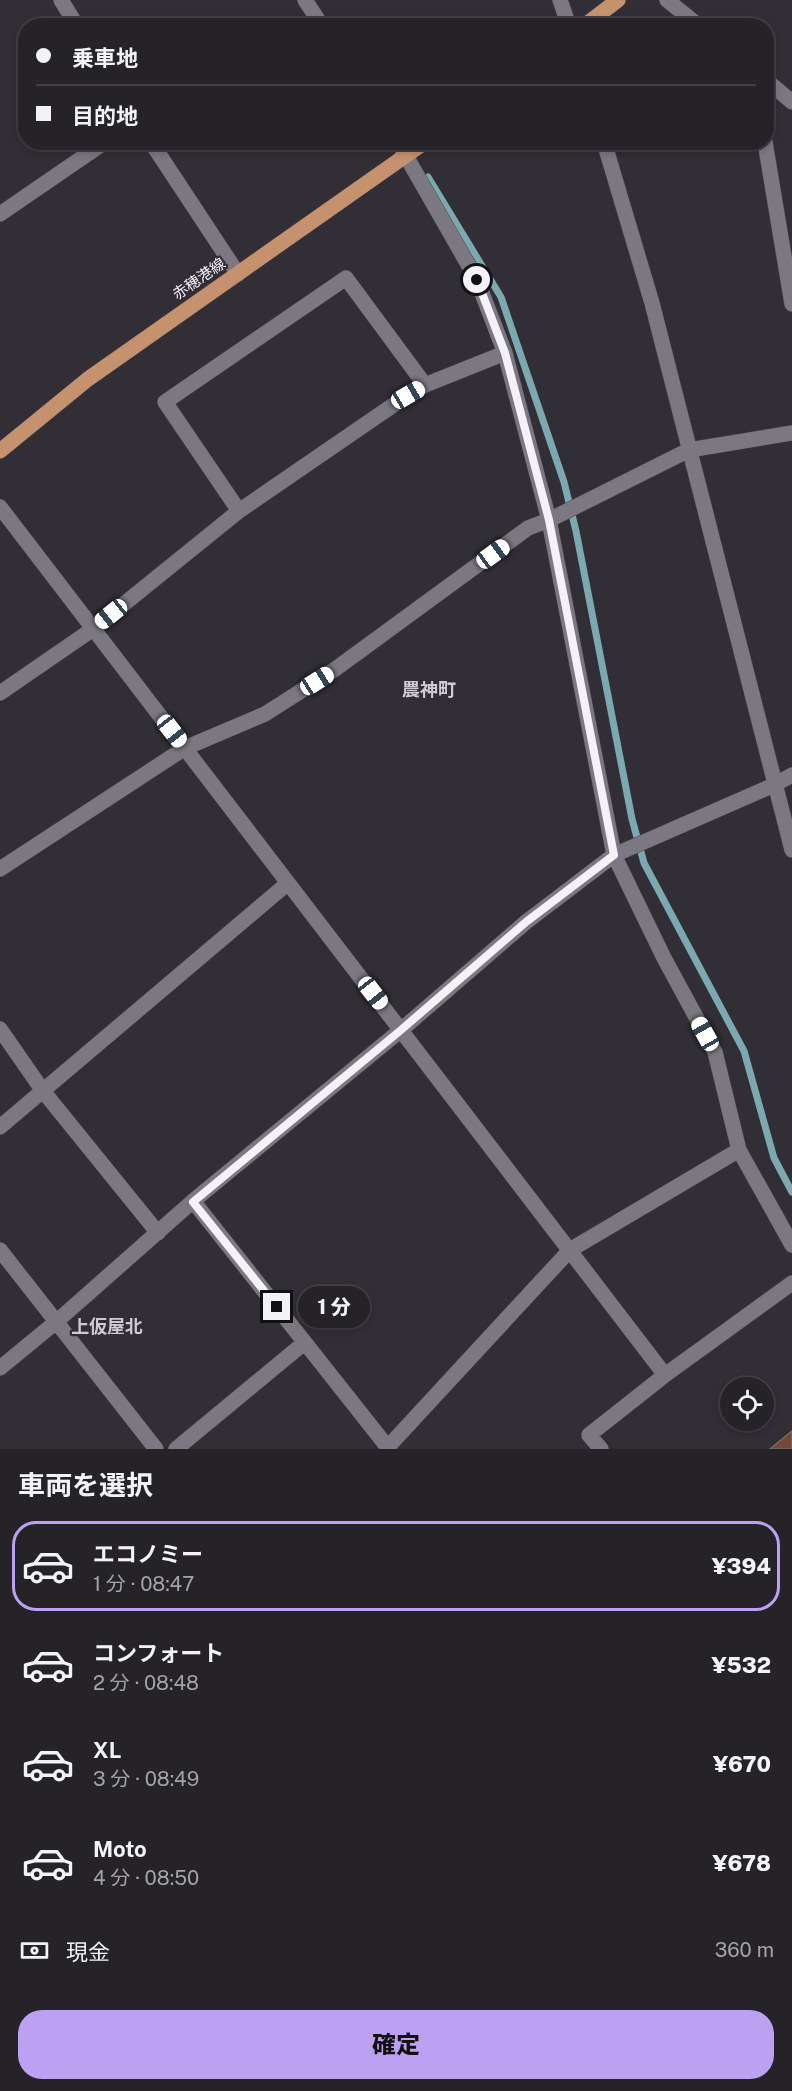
<!DOCTYPE html>
<html lang="ja">
<meta charset="utf-8">
<style>
:root{--surface:#252228;--page:#312f34;--text:#f1f3f6;--muted:#a3a4a8;--line:#423f45;--accent:#bca0f2}
body{margin:0;font-family:"Public Sans","Noto Sans JP",sans-serif;background:var(--page);color:var(--text);height:100vh;display:flex;flex-direction:column;font-size:22px;white-space:nowrap}
*{box-sizing:border-box;margin:0}
p{font-size:20px;color:var(--muted)}
.icon{flex:none;width:33px;height:33px;fill:none;stroke:currentColor;stroke-width:2;stroke-linecap:round;stroke-linejoin:round}
.map{position:relative;height:1449px;overflow:hidden}
.side{display:flex;flex-direction:column;background:var(--surface);flex:1}
.side>*{flex:none}
.guide{position:absolute;left:18px;top:18px;width:756px;height:132px;border-radius:24px;box-shadow:0 3px 9px #0003,0 0 0 2px var(--line);display:grid;align-content:center;height:132px;padding:0 18px;background:var(--surface)}
.buttons{position:absolute;left:720px;top:1377px;display:grid;gap:12px}
.buttons a{display:grid;place-items:center;width:54px;height:54px;border-radius:50%;background:var(--surface);box-shadow:0 3px 9px #0003,0 0 0 2px var(--line);font-size:30px}
.end{position:absolute;width:27px;height:27px;margin:-14px;border:8px solid #f5f2f7;background:#111;box-shadow:0 0 0 3px #111}
.from{border-radius:50%}
.bubble{position:absolute;height:42px;border-radius:21px;background:var(--surface);box-shadow:0 3px 9px #0003,0 0 0 2px var(--line);font-size:20px;font-weight:800;line-height:42px;text-align:center}
.car{position:absolute;width:18px;height:36px;margin:-18px -9px;border-radius:8px;box-shadow:0 0 4px 2px #0007;background:linear-gradient(#fff 24%,#345 0 40%,#fff 0 76%,#345 0 86%,#fff 0)}
.guide b{display:flex;align-items:center;gap:21px;height:57px;font-size:22px}
.guide b+b{border-top:2px solid var(--line)}
.guide i{width:15px;height:15px;background:var(--text)}
ul{padding:0;list-style:none}
li{display:flex;align-items:center;gap:18px;height:90px;margin:0 12px 9px;padding:0 6px;border:3px solid transparent;border-radius:24px}
li div{flex:1}
li b{display:block;font-size:22px}
li em{font-style:normal;font-weight:800}
li.selected{border-color:var(--accent)}
li>.icon{width:54px;height:54px;stroke-width:1.5}
h2{padding:0 18px;font-size:27px;line-height:72px}
.pay{display:flex;align-items:center;gap:15px;height:66px;padding:0 18px;font-size:22px}
.pay p{margin-inline-start:auto}
.primary-button{display:flex;gap:12px;margin-top:auto;padding:12px 18px}
.primary-button a{flex:1;height:69px;border-radius:24px;background:var(--accent);color:#111;font-size:24px;font-weight:800;line-height:69px;text-align:center}
.map>svg:first-child{display:block}
.lines{fill:none;stroke-linecap:round;stroke-linejoin:round}
.stream{stroke:#7ca8af;stroke-width:7}
.building{fill:#744736;stroke:#736965;stroke-width:1.5}
.minor-casing{stroke:#4e4b51;stroke-width:16}
.major-casing{stroke:#4e4b51;stroke-width:16}
.minor{stroke:#7c7881;stroke-width:15}
.major{stroke:#c5926d;stroke-width:15}
.route{stroke:#f5f2f7;stroke-width:8}
.labels{text-anchor:middle;stroke-width:4.5;stroke-linejoin:round;paint-order:stroke}
.street-label{font-size:15px;fill:#f5f2f7;stroke:#312e35}
.quarter-label{font-size:18px;font-weight:bold;fill:#cfcbd4;stroke:#312e35}
</style>
<div class="map">
<svg width="792" height="1449" viewBox="0 0 792 1449">
<rect width="100%" height="100%" fill="#312e35"/>
<g class="lines">
<!-- stream -->
<path class="stream" d="M428,177L501,297L564,482L576,531L632,819L644,863L744,1051L774,1158L792,1192"/>
</g>
<!-- building -->
<path class="building" d="M792,1431V1449H770Z"/>
<g class="lines">
<!-- minor casing -->
<g class="minor-casing">
<path id="minor" d="M61,0L77,26
M305,0L322,26
M560,0L569,26
M667,0L699,26
M766,80L792,102
M151,142L238,274
M398,142L477,280L505,353L549,520L614,855L664,958L715,1052L739,1150L792,1245
M604,142L652,303L792,850
M765,142L792,304
M0,214L105,142
M0,507L665,1375
M239,511L165,402L346,278L425,385
M0,693L93,629L239,511L408,395L425,385L505,353
M0,869L185,748L265,714L334,670L528,528L549,520L689,450L792,433
M0,1029L43,1091L158,1233
M0,1127L288,883
M193,1201L389,1449
M0,1250L156,1449
M0,1368L56,1322L193,1201L401,1030L526,922L614,855L774,785L792,775
M176,1449L304,1343
M386,1449L570,1250L739,1150
M601,1449L589,1435L665,1375L792,1283"/>
</g>
<!-- major casing -->
<g class="major-casing">
<path id="major" d="M584,26L618,0
M0,451L88,379L425,142"/>
</g>
<!-- minor -->
<use href="#minor" class="minor"/>
<!-- major -->
<use href="#major" class="major"/>
</g>
<g class="lines">
<!-- route -->
<path class="route" d="M277,1307L193,1202L401,1030L526,922L614,855L549,520L505,353L477,280"/>
</g>
<g class="labels">
<!-- street labels -->
<g class="street-label">
<text transform="translate(199 279) rotate(-35)" y="5">赤穂港線</text>
</g>
<!-- quarter labels -->
<g class="quarter-label">
<text x="429" y="696">農神町</text>
<text x="107" y="1333">上仮屋北</text>
</g>
</g>
</svg>
<div class="buttons">
<a><svg class="icon" aria-label="locate" viewBox="0 0 24 24"><circle cx="12" cy="12" r="6"/><path d="M12 2v4M12 18v4M2 12h4M18 12h4"/></svg></a>
</div>
<i class="end from" style="left:477px;top:280px"></i>
<i class="end" style="left:277px;top:1307px"></i>
<div class="bubble" style="left:298px;top:1286px;width:72px">1 分</div>
<i class="car" style="left:408px;top:395px;rotate:60deg"></i>
<i class="car" style="left:493px;top:554px;rotate:54deg"></i>
<i class="car" style="left:111px;top:614px;rotate:231deg"></i>
<i class="car" style="left:317px;top:681px;rotate:58deg"></i>
<i class="car" style="left:172px;top:731px;rotate:142deg"></i>
<i class="car" style="left:373px;top:993px;rotate:142deg"></i>
<i class="car" style="left:705px;top:1034px;rotate:331deg"></i>
<div class="guide">
<b><i class="from"></i>乗車地</b>
<b><i></i>目的地</b>
</div>
</div>
<section class="side">
<h2>車両を選択</h2>
<ul>
<li class="selected"><svg class="icon" aria-label="car" viewBox="0 0 24 24"><path d="M5 17H2v-5l4-1 3-4h7l3 4 3 1v5h-3M9 17h6M6 11h13"/><circle cx="7" cy="17" r="2"/><circle cx="17" cy="17" r="2"/></svg><div><b>エコノミー</b><p>1 分 · 08:47</p></div><em>¥394</em></li>
<li><svg class="icon" aria-label="car" viewBox="0 0 24 24"><path d="M5 17H2v-5l4-1 3-4h7l3 4 3 1v5h-3M9 17h6M6 11h13"/><circle cx="7" cy="17" r="2"/><circle cx="17" cy="17" r="2"/></svg><div><b>コンフォート</b><p>2 分 · 08:48</p></div><em>¥532</em></li>
<li><svg class="icon" aria-label="car" viewBox="0 0 24 24"><path d="M5 17H2v-5l4-1 3-4h7l3 4 3 1v5h-3M9 17h6M6 11h13"/><circle cx="7" cy="17" r="2"/><circle cx="17" cy="17" r="2"/></svg><div><b>XL</b><p>3 分 · 08:49</p></div><em>¥670</em></li>
<li><svg class="icon" aria-label="car" viewBox="0 0 24 24"><path d="M5 17H2v-5l4-1 3-4h7l3 4 3 1v5h-3M9 17h6M6 11h13"/><circle cx="7" cy="17" r="2"/><circle cx="17" cy="17" r="2"/></svg><div><b>Moto</b><p>4 分 · 08:50</p></div><em>¥678</em></li>
</ul>
<div class="pay"><svg class="icon" aria-label="cash" viewBox="0 0 24 24"><path d="M3 7h18v10H3z"/><circle cx="12" cy="12" r="2"/></svg>現金<p>360 m</p></div>
<div class="primary-button"><a>確定</a></div>
</section>
